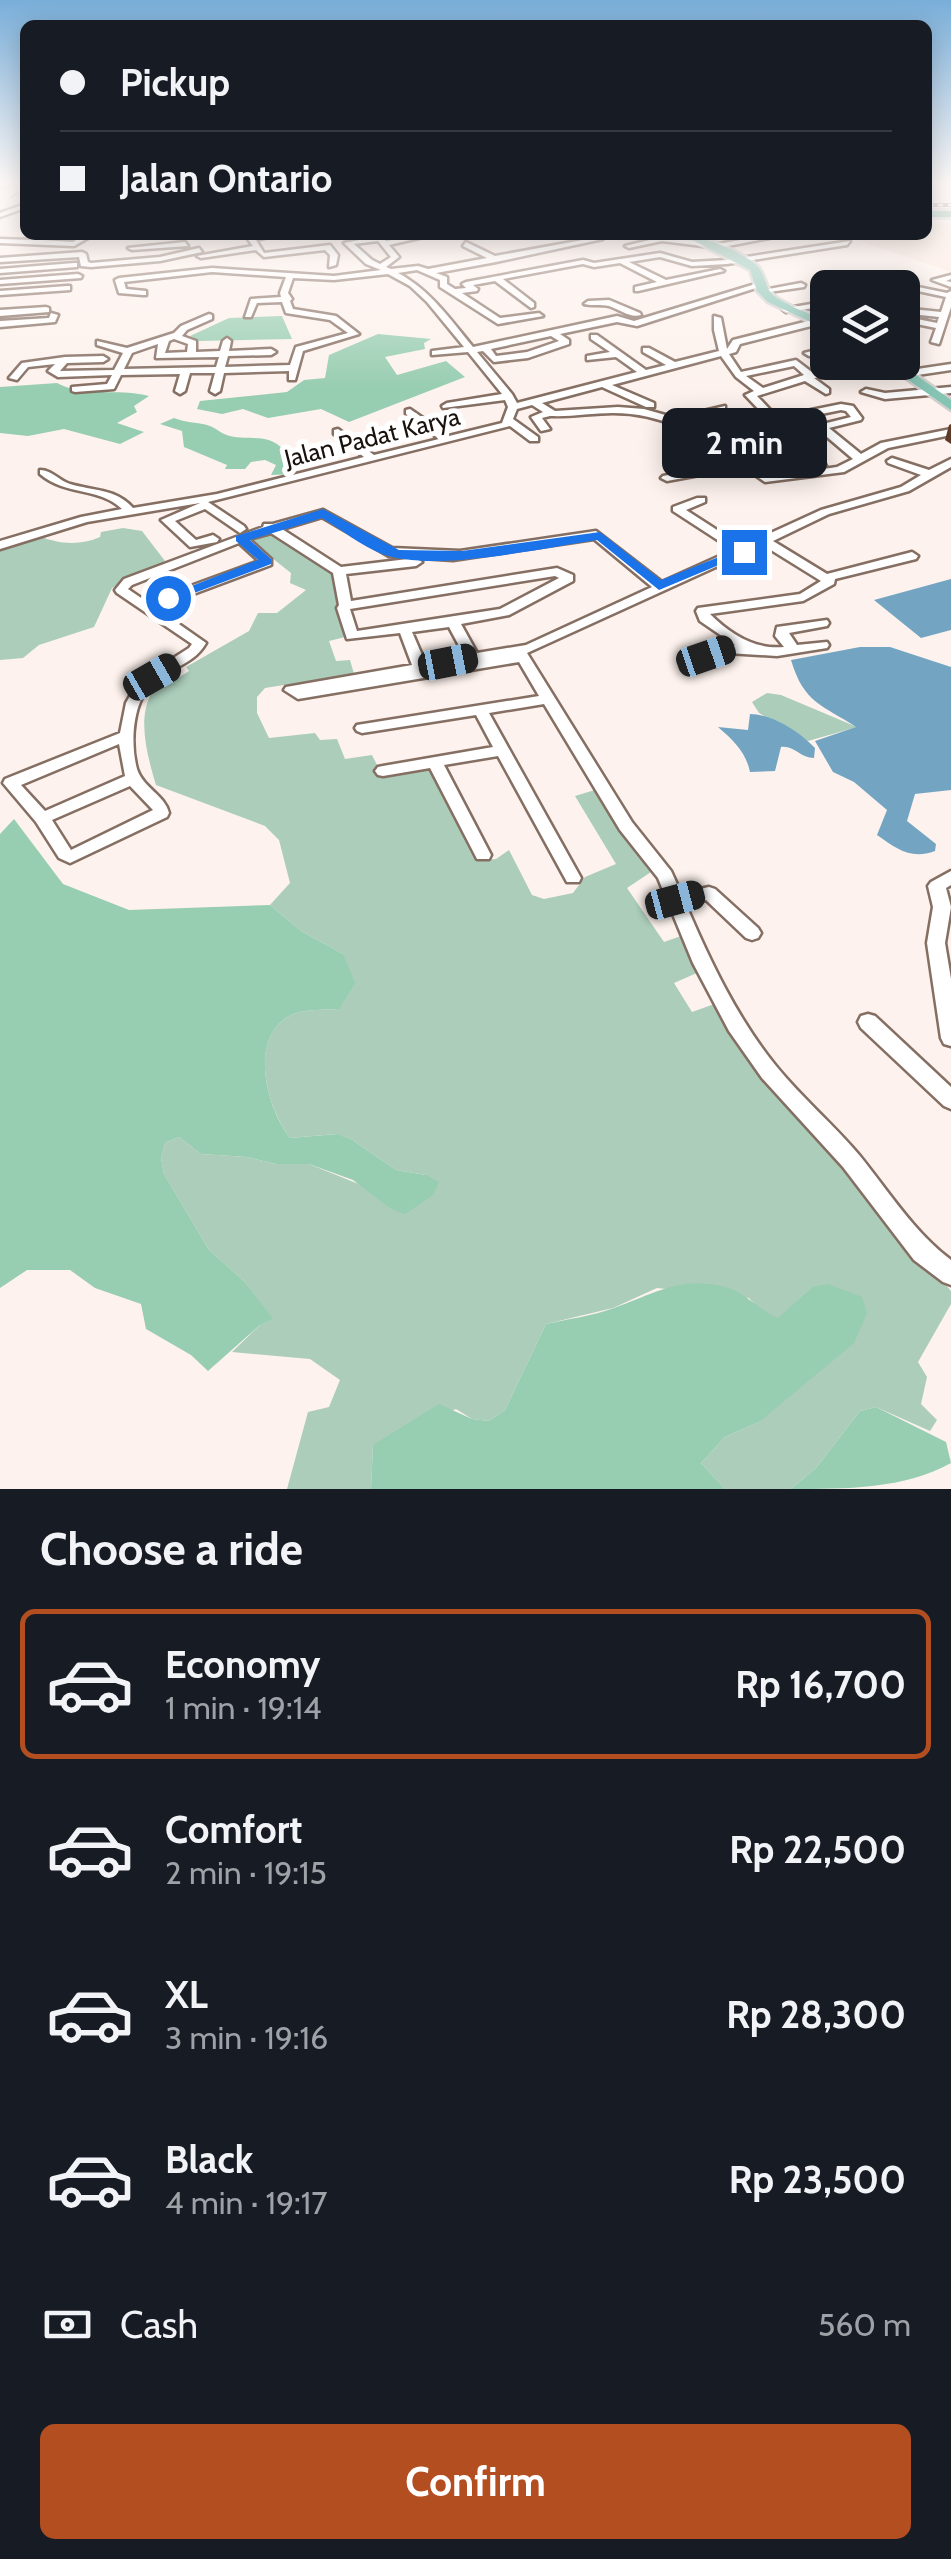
<!DOCTYPE html>
<meta charset="utf-8">
<style>
:root{--surface:#171b24;--page:#20242c;--text:#f1f3f6;--muted:#9ea1a6;--line:#363941;--accent:#b34e21}
body{margin:0;font-family:Cabin,sans-serif;background:var(--page);color:var(--text);height:100vh;display:flex;flex-direction:column;font-size:38px;white-space:nowrap}
*{box-sizing:border-box;margin:0}
p{font-size:32px;color:var(--muted)}
.icon{flex:none;width:55px;height:55px;fill:none;stroke:currentColor;stroke-width:2;stroke-linecap:round;stroke-linejoin:round}
.map{position:relative;height:1489px;overflow:hidden}
.panel{display:flex;flex-direction:column;background:var(--surface);flex:1}
.panel>*{flex:none}
.banner{position:absolute;left:20px;top:20px;width:912px;height:220px;border-radius:15px;box-shadow:0 5px 25px #0003;display:grid;align-content:center;height:220px;padding:0 40px;background:var(--surface)}
.fabs{position:absolute;left:810px;top:270px;display:grid;gap:20px}
.fabs a{display:grid;place-items:center;width:110px;height:110px;border-radius:15px;background:var(--surface);box-shadow:0 5px 25px #0003;font-size:50px}
.end{position:absolute;width:45px;height:45px;margin:-22px;border:12px solid #1a73e8;background:#fff;box-shadow:0 0 0 5px #fff}
.from{border-radius:50%}
.bubble{position:absolute;height:70px;border-radius:15px;background:var(--surface);box-shadow:0 5px 25px #0003;font-size:32px;font-weight:700;line-height:70px;text-align:center}
.car{position:absolute;width:30px;height:60px;margin:-30px -15px;border-radius:12px;box-shadow:0 0 8px 2px #0007;background:linear-gradient(#222 24%,#8ab4d8 0 40%,#222 0 76%,#8ab4d8 0 86%,#222 0)}
.banner b{display:flex;align-items:center;gap:35px;height:95px;font-size:38px}
.banner b+b{border-top:2px solid var(--line)}
.banner i{width:25px;height:25px;background:var(--text)}
ul{padding:0;list-style:none}
li{display:flex;align-items:center;gap:30px;height:150px;margin:0 20px 15px;padding:0 20px;border:5px solid transparent;border-radius:15px}
li div{flex:1}
li b{display:block;font-size:38px}
li em{font-style:normal;font-weight:700}
li.active{border-color:var(--accent)}
li>.icon{width:90px;height:90px;stroke-width:1.5}
h2{padding:0 40px;font-size:45px;line-height:120px}
.pay{display:flex;align-items:center;gap:25px;height:110px;padding:0 40px;font-size:38px}
.pay p{margin-inline-start:auto}
.button{display:flex;gap:20px;margin-top:auto;padding:20px 40px}
.button a{flex:1;height:115px;border-radius:15px;background:var(--accent);color:#fff;font-size:40px;font-weight:700;line-height:115px;text-align:center}
.map>svg:first-child{display:block}
.built{fill:#fbe6dc}
.green{fill:#abcdba}
.forest{fill:#97cdb0}
.water{fill:#73a5c3}
.lines{fill:none;stroke-linecap:round;stroke-linejoin:round}
.minor-casing{stroke:#856e62;stroke-width:5}
.major-casing{stroke:#d1cfce;stroke-width:5}
.highway-casing{stroke:#d1cfce;stroke-width:6}
.minor{fill:#fff;fill-rule:evenodd}
.major{fill:#85c3b3;fill-rule:evenodd}
.highway{fill:#349b81;fill-rule:evenodd}
.rail-casing{stroke:#5a524d;stroke-width:4}
.rail{stroke:#fff;stroke-width:2.5;stroke-dasharray:5;stroke-linecap:butt}
.minor-bridge-casing{stroke:#856e62;stroke-width:10;stroke-linecap:butt}
.minor-bridge{stroke:#fff;stroke-width:8}
.wall{fill:#603b28}
.route{fill:#1a73e8}
.labels{text-anchor:middle;stroke-width:10;stroke-linejoin:round;paint-order:stroke}
.far-street-label{font-size:25px;fill:#19110c;stroke:#fff}
</style>
<div class="map">
<svg width="951" height="1489" viewBox="0 0 951 1489">
<rect width="100%" height="100%" fill="#fdf2ed"/>
<!-- built -->
<path class="built" d="M928,223H951V272L842,235H928Z"/>
<!-- green -->
<path class="green" d="M123,528L142,531L165,561L112,588L94,627L39,645L23,658L0,660V548L39,536C58,544 80,546 100,537L101,532Z
M269,531L336,576L338,613L345,637L329,641L336,661L350,660L354,674L265,688L257,697V713L269,738L315,733L320,740L337,739L345,759L372,755L383,777L433,768L478,861L496,859L509,850L532,895L544,899L573,893L585,877L616,864L575,796L598,789L651,872L627,888L664,942L681,936L699,972L674,983L692,1012L720,1002L831,1149L951,1291V1304L918,1362L927,1377L921,1404L937,1420L930,1431L876,1407L860,1411L816,1468L791,1489H725L701,1463L725,1437L759,1422L812,1287L778,1319L761,1311L749,1298L657,1288L613,1308L546,1324L505,1410L489,1421L472,1419L456,1409L373,1445L371,1489H287L308,1412L329,1407L340,1380L310,1359L232,1352L260,1325L272,1319L244,1281L209,1250L164,1174L161,1158L165,1143L179,1137L201,1154L247,1157L276,1164H309L366,1187L391,1209L426,1175L396,1170L351,1139L336,1134L290,1138C266,1106 247,1035 293,1014C306,1009 325,1010 339,1009L343,954L301,931L270,905L290,883L279,840L265,826L156,785C145,748 131,698 170,675L178,678L189,671L186,667L249,631L258,613H277L306,590L290,583L291,573L248,539Z
M767,693L781,695L857,727L808,741L759,713L752,702Z"/>
<!-- forest -->
<path class="forest" d="M282,316L292,339L199,341L190,336L229,318Z
M378,334L431,339L424,343L425,349L385,357L397,375L446,361L465,377L349,422L321,409L268,418L243,409L222,414L197,409L200,401L287,392L304,380L325,378L329,355Z
M57,383C87,399 117,387 149,396L134,406L137,412L117,423L144,432L120,444L64,429L28,436L0,433V387Z
M174,418C186,423 195,422 207,425C215,427 221,434 230,436C251,441 267,432 284,450L283,465L294,474L271,475L276,465L265,460L251,462L245,469H225L227,465L184,447L182,431L160,424Z
M14,819L63,884L129,910L270,905L301,931L343,954L355,983L339,1009C325,1010 306,1009 293,1014C247,1035 266,1107 290,1138L337,1134L351,1139L396,1170L426,1175L439,1182L433,1195L405,1214L391,1209L353,1180L309,1164H276L247,1157L201,1154L179,1137L165,1143L161,1158L164,1174L209,1250L244,1281L273,1319L260,1325L208,1371L191,1355L146,1329L141,1304L95,1288L70,1270H27L0,1288V834Z
M828,1284L862,1297L867,1313L854,1343L759,1422L725,1437L701,1463L725,1489H371L373,1445L439,1404L472,1419L489,1421L505,1410L546,1324C568,1319 592,1316 614,1308C654,1294 679,1276 725,1287C747,1293 758,1310 778,1318L812,1287Z
M876,1407L946,1442L951,1463C905,1489 846,1489 791,1489L816,1468L860,1411Z"/>
<!-- water -->
<path class="water" d="M951,579V630L921,638L874,600Z
M860,647H890L951,667V790L915,794L907,821L936,844L935,851C911,860 897,849 877,835L887,810L854,782L833,772L815,741L856,727C823,705 804,704 791,660Z
M750,714C772,714 800,732 815,748L814,758C800,758 794,745 781,747L775,771L750,772C746,752 733,740 718,727L748,730Z"/>
<g class="lines">
<!-- minor casing -->
<g class="minor-casing">
<path id="minor" d="M25,204V208L0,217V213Z
M84,235H93L74,246L0,243V239L34,240L40,237L43,240L73,242Z
M256,235H276L256,240L264,253L330,245L338,255L336,265L329,267L330,255L325,250L264,257L256,250L201,258L197,256L253,246L247,238Z
M373,235H381L386,241L417,235H432L389,245L399,257L386,267L391,269L418,266L428,269L487,258L463,246L466,242L495,256L599,237L603,239L496,262L436,273L447,277V284L455,289L466,288L462,284L466,282L583,260L594,263L660,253L692,262L727,260L850,241L847,245L727,264L692,266L660,257L629,262L666,280L720,269L724,271L638,291H635V287L657,282L620,263L594,267L583,264L503,279L534,303V307L531,308L495,281L473,285L478,289L477,291L462,293L500,318L539,313L543,316L498,324L440,287V280L417,270L398,273C430,290 450,319 473,347L617,316L634,321L762,282V286L637,326L617,322L560,334L569,340V344L528,358L494,362L483,351L477,352L512,394L517,403L637,372L616,357L587,360V356L610,352L591,339V335H597L646,370L666,365L643,352V348H649L675,362L719,351L714,330V316L721,318L727,349L733,340L816,319L819,320V324L740,344L736,352L729,354L741,372L796,360L813,373L894,363L899,366L894,369L814,378L829,389V393L826,394L805,381L757,396L777,417L841,404L853,406L862,418L861,420L829,428L861,454L881,443L951,429V435L888,448L844,472L765,482L743,467L667,481L661,478L663,476L737,462C699,434 661,413 613,413C592,413 571,417 550,416L542,418L550,429L541,431L531,417L543,412L532,405L517,409L513,419L538,437V441H530L510,426L208,502L244,526L246,529L240,533L205,509L175,521L196,540L213,535L219,539L217,542L190,547L161,520L200,503L87,522L0,549V541L81,517L122,509C99,487 66,496 40,474V470C52,470 58,480 70,484C93,491 115,488 133,508L217,494L364,457L334,434V430L338,429L374,455L439,439L406,414V410L410,409L449,436L502,423L508,407L505,400L443,408L442,406L447,403L502,394L468,352L432,355V351L464,347L427,302L410,286L388,274L334,280L293,278L288,293L292,299L290,301L293,309L336,316L359,334L303,351L295,380H289V371L224,373L220,391L215,394L210,391L215,373H190L185,391L180,394L175,391L180,374L121,375L114,389L75,392L72,391V387L107,384L112,375L58,377L48,371L55,364L28,367L17,380L9,378L22,363L65,357L103,356L108,359L103,362L67,363L60,371L114,370L123,353L97,345V341L127,348L174,333L181,326L209,314L212,315V319L187,330L182,336L196,341V352L220,351L223,341L227,338L231,341L229,351L271,349L276,352L271,355L228,356L225,367L290,365L296,347L348,333L330,320L286,313L282,302L257,303L251,317H245L251,299L281,297L280,293L286,277L212,272L124,282L126,289L146,291V295H143L119,293L115,280L119,278L212,268L334,276L381,270L366,264L344,243L374,237ZM378,241L391,257L380,264L372,260L354,244ZM551,336L559,341L527,352L496,356L491,349ZM174,339L188,344L187,352L165,353L169,341ZM158,344L156,358L219,357L216,367L124,369L132,353ZM721,356L736,377L754,391L745,395L765,416L709,433L692,424L694,419L725,410V406L686,415L683,420L644,409L618,407L555,411L542,403L602,387L646,407H654V403L612,385ZM794,366L804,375L763,388L746,376ZM841,410L846,411L851,417L791,432L782,422ZM770,421L783,438L820,469L767,475L751,461L717,438ZM820,431L853,459L837,467L823,469L826,466L825,464L796,437Z
M768,235H785L718,248L662,241L629,248L625,246L662,237L718,244Z
M185,242L188,246L132,250L128,248Z
M199,248L202,252L160,261L91,267L81,266L79,257L0,262V258L82,252L86,254L88,262L91,263L160,257Z
M74,263H77V267L0,273V269Z
M78,274L82,276L81,278L0,284V280Z
M951,275V279L946,281L951,282V287L932,280Z
M801,283L805,285L804,287L762,293L758,291Z
M67,286H70V290L0,295V291Z
M918,287L947,293L951,291V307L939,344L931,342L936,328L902,321V316L937,323L939,317L902,313V308L941,312L946,297L918,291L902,294V289Z
M609,300L640,313L641,315C629,318 621,310 609,306C601,304 592,306 584,304L588,301Z
M828,301V306L786,312L782,309Z
M46,307L49,308V312L0,316V310Z
M51,313L58,315L55,322L0,327V321L49,318Z
M828,347V353L809,356L804,353Z
M951,364V370L904,377L899,374L904,371Z
M951,387V393L885,399L861,392L866,389L885,393Z
M892,458L929,470L951,459V467L909,491L829,514L773,541L827,574L912,552L918,556L916,559L835,579L834,584L803,601L710,614C730,634 755,650 784,647L775,636L777,627L827,620L829,623L827,626L789,633L797,645L827,642L829,645L827,648L777,656L727,653L706,660L699,656L721,646L735,645L700,621L696,611L698,608L800,594L821,581L763,545L750,551L748,555H742L527,653L632,822L671,871L681,893L709,887L715,889L758,928L761,933L758,938L752,940L746,938L706,900L686,905C710,961 737,1018 776,1066C802,1098 834,1125 860,1156C889,1192 914,1232 951,1260V1285L943,1282L914,1260L843,1167L762,1078L729,1031L693,963L658,878L620,830L544,704L489,713L581,878L579,882H567L498,756L444,765L491,855L489,859H477L475,855L430,768L383,776L378,775L375,771L378,767L383,766L493,747L476,715L362,733L357,731L355,728L357,725L539,696L519,662L298,699L284,690L286,687L412,665L400,633L347,639L337,608L339,605L333,573L271,533L249,539L271,559V565L156,608L206,643C194,664 174,666 156,680C132,698 130,743 137,769C143,788 165,795 169,813L167,817L70,863L59,858L36,822L3,783L5,779L120,733L126,703L139,680L189,648L192,644L117,593L115,590L124,579L263,527L264,524H273L323,510L392,548L460,551L596,531L662,582L733,550L673,511V507L697,498H705V502L686,510L742,546L821,510L901,487L921,475L888,463L887,461ZM322,517L389,556L453,560L594,539L652,587L526,645L477,653L461,624L509,615L573,581V575L557,568L351,601L346,574L416,566L422,562L416,558L341,567L282,529ZM239,543L259,561L147,602L128,589L132,585ZM555,576L559,578L500,609L357,631L350,609ZM449,627L464,655L425,662L412,632ZM119,744L125,776L45,811L21,785ZM130,786L153,810L71,850L52,820Z
M951,871V885L946,888L951,907L945,943L951,979V1046L944,1044L941,1038L927,943L933,907L928,886L931,882Z
M868,1014L875,1016L951,1087V1109L944,1106L861,1028L858,1022L861,1016Z"/>
</g>
<!-- major casing -->
<g class="major-casing">
<path id="major" d="M683,235C700,235 753,255 761,271C767,282 766,291 777,298C792,308 811,314 828,322V330L768,302L757,291L750,270Z
M883,362H898L951,400V410Z"/>
</g>
<!-- highway casing -->
<g class="highway-casing">
<path id="highway" d="M0,182L25,183V189L0,188Z
M928,211H951V217H928Z"/>
</g>
<!-- minor -->
<use href="#minor" class="minor"/>
<!-- major -->
<use href="#major" class="major"/>
<!-- highway -->
<use href="#highway" class="highway"/>
<!-- rail casing -->
<g class="rail-casing">
<path id="rail" d="M928,205H951"/>
</g>
<!-- rail -->
<use href="#rail" class="rail"/>
<!-- minor-bridge casing -->
<g class="minor-bridge-casing">
<path id="minor-bridge" d="M8,194L25,183"/>
</g>
<!-- minor-bridge -->
<use href="#minor-bridge" class="minor-bridge"/>
</g>
<!-- wall -->
<path class="wall" d="M951,424V444L945,440L949,425Z"/>
<!-- sky -->
<linearGradient id="sky" x2="0" y2="1"><stop stop-color="#79aed9"/><stop offset="0.47" stop-color="#fef9f7"/><stop offset="1" stop-color="#fef9f7" stop-opacity="0"/></linearGradient>
<rect width="951" height="390" fill="url(#sky)"/>
<!-- route -->
<path class="route" d="M323,509L399,550L462,551L600,532L661,580L739,549L750,552L659,590L597,540C541,548 434,573 382,554C361,546 341,529 322,518L250,540L271,559V564L173,601L161,598L258,560L236,541V536Z"/>
<g class="labels">
<!-- far-street labels -->
<g class="far-street-label">
<text transform="translate(372 437) rotate(-14)" y="9">Jalan Padat Karya</text>
</g>
</g>
</svg>
<div class="fabs">
<a><svg class="icon" aria-label="layers" viewBox="0 0 24 24"><path d="M12 4l9 5-9 5-9-5zM3 14l9 5 9-5"/></svg></a>
</div>
<i class="end from" style="left:168px;top:598px"></i>
<i class="end" style="left:744px;top:552px"></i>
<div class="bubble" style="left:662px;top:408px;width:165px">2 min</div>
<i class="car" style="left:706px;top:656px;rotate:71deg"></i>
<i class="car" style="left:448px;top:662px;rotate:79deg"></i>
<i class="car" style="left:152px;top:677px;rotate:60deg"></i>
<i class="car" style="left:675px;top:900px;rotate:75deg"></i>
<div class="banner">
<b><i class="from"></i>Pickup</b>
<b><i></i>Jalan Ontario</b>
</div>
</div>
<section class="panel">
<h2>Choose a ride</h2>
<ul>
<li class="active"><svg class="icon" aria-label="car" viewBox="0 0 24 24"><path d="M5 17H2v-5l4-1 3-4h7l3 4 3 1v5h-3M9 17h6M6 11h13"/><circle cx="7" cy="17" r="2"/><circle cx="17" cy="17" r="2"/></svg><div><b>Economy</b><p>1 min · 19:14</p></div><em>Rp 16,700</em></li>
<li><svg class="icon" aria-label="car" viewBox="0 0 24 24"><path d="M5 17H2v-5l4-1 3-4h7l3 4 3 1v5h-3M9 17h6M6 11h13"/><circle cx="7" cy="17" r="2"/><circle cx="17" cy="17" r="2"/></svg><div><b>Comfort</b><p>2 min · 19:15</p></div><em>Rp 22,500</em></li>
<li><svg class="icon" aria-label="car" viewBox="0 0 24 24"><path d="M5 17H2v-5l4-1 3-4h7l3 4 3 1v5h-3M9 17h6M6 11h13"/><circle cx="7" cy="17" r="2"/><circle cx="17" cy="17" r="2"/></svg><div><b>XL</b><p>3 min · 19:16</p></div><em>Rp 28,300</em></li>
<li><svg class="icon" aria-label="car" viewBox="0 0 24 24"><path d="M5 17H2v-5l4-1 3-4h7l3 4 3 1v5h-3M9 17h6M6 11h13"/><circle cx="7" cy="17" r="2"/><circle cx="17" cy="17" r="2"/></svg><div><b>Black</b><p>4 min · 19:17</p></div><em>Rp 23,500</em></li>
</ul>
<div class="pay"><svg class="icon" aria-label="cash" viewBox="0 0 24 24"><path d="M3 7h18v10H3z"/><circle cx="12" cy="12" r="2"/></svg>Cash<p>560 m</p></div>
<div class="button"><a>Confirm</a></div>
</section>
